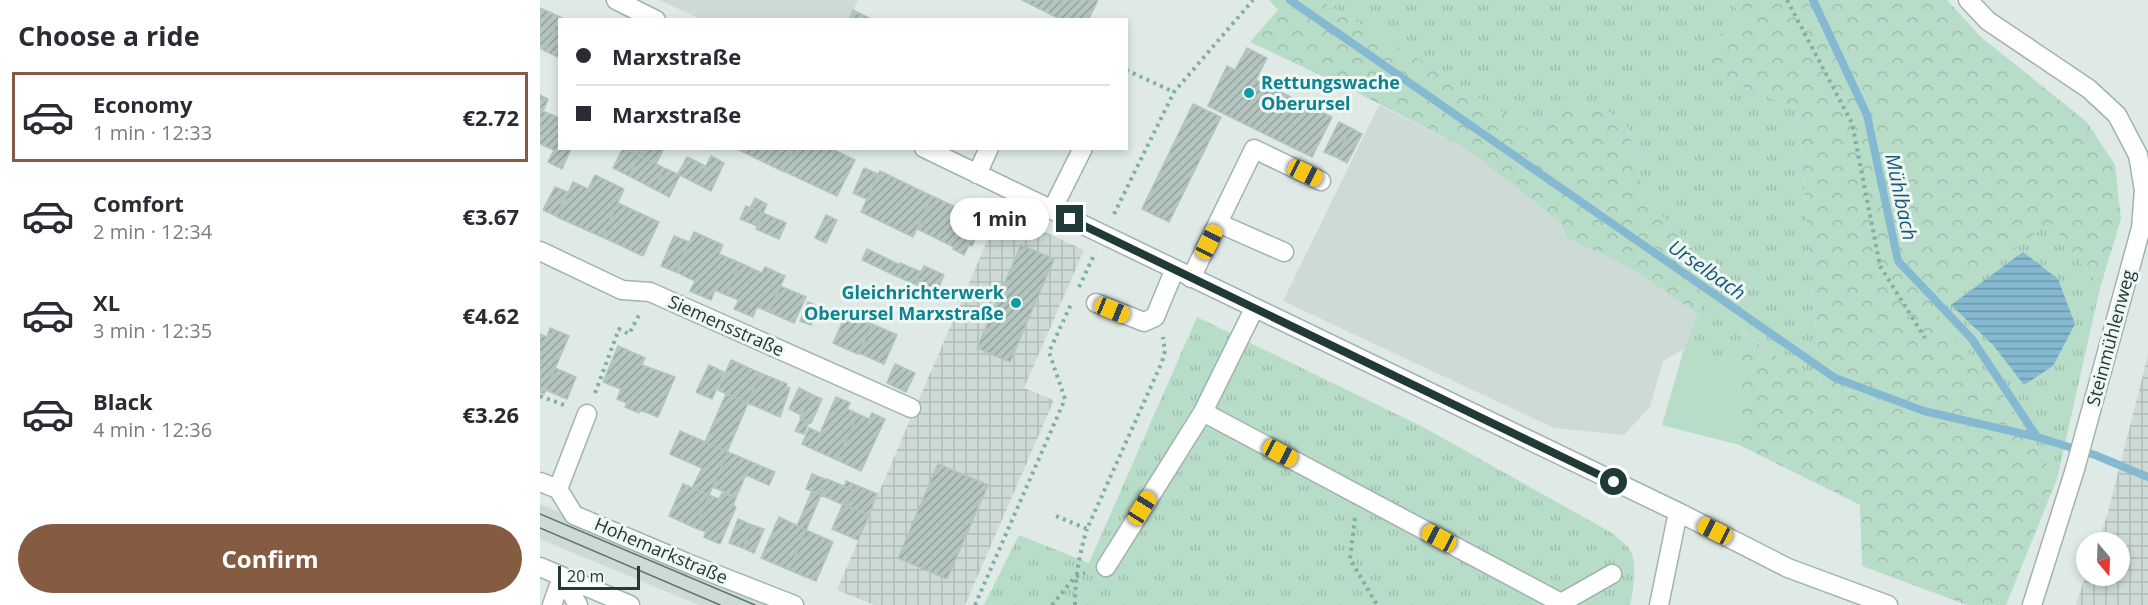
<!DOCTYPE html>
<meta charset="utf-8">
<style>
:root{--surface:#fff;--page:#f7f7f7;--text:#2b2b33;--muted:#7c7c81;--line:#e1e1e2;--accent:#855b41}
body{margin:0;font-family:"Open Sans",sans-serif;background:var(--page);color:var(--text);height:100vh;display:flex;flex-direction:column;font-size:22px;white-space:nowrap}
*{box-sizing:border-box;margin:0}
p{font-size:20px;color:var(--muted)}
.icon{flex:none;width:33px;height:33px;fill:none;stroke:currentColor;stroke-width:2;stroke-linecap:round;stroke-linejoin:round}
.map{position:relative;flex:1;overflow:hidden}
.panel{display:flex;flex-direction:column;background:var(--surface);width:540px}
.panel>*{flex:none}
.top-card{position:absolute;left:18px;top:18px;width:570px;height:132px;border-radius:0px;box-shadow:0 3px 9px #0003;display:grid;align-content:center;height:132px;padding:0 18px;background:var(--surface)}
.needle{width:39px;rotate:161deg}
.fabs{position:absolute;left:1536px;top:532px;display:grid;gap:12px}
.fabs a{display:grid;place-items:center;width:54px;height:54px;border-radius:50%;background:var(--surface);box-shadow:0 3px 9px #0003;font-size:30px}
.scale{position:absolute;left:18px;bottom:15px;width:82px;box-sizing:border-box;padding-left:6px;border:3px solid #203a37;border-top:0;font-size:16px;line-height:21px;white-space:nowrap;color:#203a37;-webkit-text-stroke:4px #eff7f4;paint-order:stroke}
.end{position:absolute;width:27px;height:27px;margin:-14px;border:8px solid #203a37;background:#fff;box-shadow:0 0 0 3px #fff}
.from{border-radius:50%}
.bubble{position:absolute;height:42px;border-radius:21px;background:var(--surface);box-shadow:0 3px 9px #0003;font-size:20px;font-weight:700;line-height:42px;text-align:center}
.car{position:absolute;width:18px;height:36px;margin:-18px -9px;border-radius:8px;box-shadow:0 0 4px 2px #0007;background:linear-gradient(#f5c518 24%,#345 0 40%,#f5c518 0 76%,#345 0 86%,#f5c518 0)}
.top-card b{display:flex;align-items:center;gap:21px;height:57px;font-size:22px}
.top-card b+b{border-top:2px solid var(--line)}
.top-card i{width:15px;height:15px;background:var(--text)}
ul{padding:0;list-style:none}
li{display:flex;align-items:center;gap:18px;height:90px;margin:0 12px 9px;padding:0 6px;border:3px solid transparent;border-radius:0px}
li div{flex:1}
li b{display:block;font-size:22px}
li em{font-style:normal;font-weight:700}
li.current{border-color:var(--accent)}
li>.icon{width:54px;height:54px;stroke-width:1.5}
h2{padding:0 18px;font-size:27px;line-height:72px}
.cta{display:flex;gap:12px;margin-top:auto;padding:12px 18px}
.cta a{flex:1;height:69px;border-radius:36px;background:var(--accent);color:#fff;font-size:24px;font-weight:700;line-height:69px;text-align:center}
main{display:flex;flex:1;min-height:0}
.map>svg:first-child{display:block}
.built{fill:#cddad6}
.industrial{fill:url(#industrial-grid)}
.grass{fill:url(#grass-tufts)}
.forest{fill:url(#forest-crowns)}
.park{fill:#b7dcc7}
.water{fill:url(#water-rules)}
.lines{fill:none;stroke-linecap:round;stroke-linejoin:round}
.stream{stroke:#85b9d1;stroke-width:8}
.building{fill:url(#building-hatch);stroke:#b1c4bf;stroke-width:1.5}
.minor-casing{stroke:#a2b2af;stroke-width:21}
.path{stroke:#7eafa7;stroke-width:4;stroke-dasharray:3 4.5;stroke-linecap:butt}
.minor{stroke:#fff;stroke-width:18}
.tram{stroke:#5a7673;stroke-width:1.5}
.route{stroke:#203a37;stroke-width:8}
.culture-dot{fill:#0f9aa8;stroke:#eff7f4;stroke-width:2}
.labels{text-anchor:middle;stroke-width:6;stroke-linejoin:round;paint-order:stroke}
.culture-label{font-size:18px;font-weight:bold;fill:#0d838f;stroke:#eff7f4;text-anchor:start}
.street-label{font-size:18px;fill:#203a37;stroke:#eff7f4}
.water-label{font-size:20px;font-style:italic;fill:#195876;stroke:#eff7f4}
</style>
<main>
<section class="panel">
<h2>Choose a ride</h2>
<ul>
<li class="current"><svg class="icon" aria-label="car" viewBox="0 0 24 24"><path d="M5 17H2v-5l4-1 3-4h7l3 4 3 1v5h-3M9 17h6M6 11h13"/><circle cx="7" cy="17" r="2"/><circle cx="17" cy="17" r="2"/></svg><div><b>Economy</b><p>1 min · 12:33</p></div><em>€2.72</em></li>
<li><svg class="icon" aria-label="car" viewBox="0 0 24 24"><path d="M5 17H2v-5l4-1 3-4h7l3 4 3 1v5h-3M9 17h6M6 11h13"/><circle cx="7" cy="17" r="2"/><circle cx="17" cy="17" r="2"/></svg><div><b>Comfort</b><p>2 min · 12:34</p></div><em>€3.67</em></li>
<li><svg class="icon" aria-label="car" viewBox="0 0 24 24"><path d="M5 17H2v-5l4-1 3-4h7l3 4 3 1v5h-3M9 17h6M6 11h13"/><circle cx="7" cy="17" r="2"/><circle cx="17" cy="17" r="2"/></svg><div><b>XL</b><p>3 min · 12:35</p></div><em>€4.62</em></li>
<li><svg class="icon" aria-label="car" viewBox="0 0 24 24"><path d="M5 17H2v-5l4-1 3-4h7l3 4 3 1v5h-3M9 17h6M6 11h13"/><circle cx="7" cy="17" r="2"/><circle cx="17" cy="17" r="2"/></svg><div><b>Black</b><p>4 min · 12:36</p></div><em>€3.26</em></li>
</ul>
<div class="cta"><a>Confirm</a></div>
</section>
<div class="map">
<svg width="1608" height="605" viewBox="0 0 1608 605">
<defs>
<pattern id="industrial-grid" width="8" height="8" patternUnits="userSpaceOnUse" patternTransform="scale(1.5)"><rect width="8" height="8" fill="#cddad6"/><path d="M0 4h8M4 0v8" fill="none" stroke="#b0bcb8"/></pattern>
<pattern id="grass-tufts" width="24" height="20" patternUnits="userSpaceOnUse" patternTransform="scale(1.5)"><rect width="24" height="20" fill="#b7dcc7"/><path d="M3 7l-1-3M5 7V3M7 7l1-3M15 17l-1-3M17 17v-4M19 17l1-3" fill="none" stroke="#9dbeac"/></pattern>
<pattern id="forest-crowns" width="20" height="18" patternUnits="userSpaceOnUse" patternTransform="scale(1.5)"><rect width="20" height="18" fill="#b7dcc7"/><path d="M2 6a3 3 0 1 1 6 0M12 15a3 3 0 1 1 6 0" fill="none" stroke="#9dbeac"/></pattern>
<pattern id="water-rules" width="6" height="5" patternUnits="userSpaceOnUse" patternTransform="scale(1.5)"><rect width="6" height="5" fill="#85b9d1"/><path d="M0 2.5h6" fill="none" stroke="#6c97aa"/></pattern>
<pattern id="building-hatch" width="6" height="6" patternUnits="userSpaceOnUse" patternTransform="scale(1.5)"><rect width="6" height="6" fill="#b4c5c0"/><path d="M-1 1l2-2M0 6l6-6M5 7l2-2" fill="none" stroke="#92a19d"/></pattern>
</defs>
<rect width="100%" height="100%" fill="#dfeae7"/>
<!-- built -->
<path class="built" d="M119,0H318L309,20L161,19Z
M839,105L927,149L1021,223L1027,238L1087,266L1158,314L1144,349L1123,361L1110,407L1084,435L1014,428L743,301Z
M0,504L237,605H159L0,539Z"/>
<!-- industrial -->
<path class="industrial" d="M460,211L544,250L484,388L514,400L425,605H334L297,590Z
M1608,355V605H1536L1546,574V576H1580V543H1557L1567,516Z"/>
<!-- grass -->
<path class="grass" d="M779,0H1192L1203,23L1194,84L1257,108L1281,388L1201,331L1200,362L1144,349L1174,272L1115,208L1100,179L1088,128L1061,105L1024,102L985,128L894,68Z
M1510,221L1560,288L1517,479L1461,392L1394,311Z
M657,317L883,427L1072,533C1077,538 1087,544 1090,550C1098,563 1093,592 1090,605H444L479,535L549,563Z"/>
<!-- forest -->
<path class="forest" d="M729,0H779L894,68L985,128L1024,102L1061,105L1088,128L1100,179L1115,208L1174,272L1158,314L1087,266L1027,238L1021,223L927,149L814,91L710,42L738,10Z
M1192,0H1407L1441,37L1547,122L1575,165L1581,219L1560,288L1510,222L1394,311L1461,392L1517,479L1466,605H1427L1322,566L1320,505L1199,445L1200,331L1281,387L1257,108L1194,84L1173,72L1169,39L1203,23Z"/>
<!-- park -->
<path class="park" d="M1144,349L1200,362L1199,445L1122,425Z"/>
<!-- water -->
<path class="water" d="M1483,252L1518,279L1535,324L1513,366L1484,385L1453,345L1411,305Z"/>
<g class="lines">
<!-- stream -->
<path class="stream" d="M750,0L1295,378L1384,411L1497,437L1555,455L1608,477
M1273,0L1327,115L1358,261L1432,339L1497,437"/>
</g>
<!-- building -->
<path class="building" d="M482,0H558L548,20H522Z
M0,8L20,17L5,51L0,48Z
M313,10L333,20H309Z
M20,17L25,20H20V58L5,51Z
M707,48L727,58L716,80L792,117L772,157L668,106L687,66L695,70Z
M0,95L8,99L3,111L0,110Z
M653,104L681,117L629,222L602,209Z
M0,110L20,118V148H31L22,169L8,162L14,150L0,144Z
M799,122L811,128L796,157L784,152Z
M811,128L822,134L807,163L796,157Z
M83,148L99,155L89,176L73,168Z
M86,148H103L99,155Z
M103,148H121L123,150L116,164L99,155Z
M195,148H254L242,171Z
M254,148H290L315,160L297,196L243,171Z
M99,155L124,168L114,189L89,176Z
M171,156L184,163L171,191L157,184Z
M147,157L166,166L157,184L138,174Z
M124,168L140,175L129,197L114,189Z
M324,168L338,174L327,199L313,193Z
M340,171L392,196L373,237L321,212Z
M55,175L84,189L62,237L17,217L33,182L48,189Z
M15,187L27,192L16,216L3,210Z
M392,196L444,220L432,246L429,245L424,255L413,249L414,247L377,229Z
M215,198L227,204L223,213L210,208Z
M78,203L119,222L103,256L62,237Z
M206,206L223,213L217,226L200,219Z
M223,213L246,223L239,239L216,229Z
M286,215L297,220L286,243L275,238Z
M154,232L183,245L179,254L200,263L186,295L175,290L171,300L150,291L155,281L136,272Z
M134,236L149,242L136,272L121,266Z
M481,245L514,259L470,362L437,348Z
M327,249L360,265L354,275L322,260Z
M200,263L222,273L225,267L245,276L229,312L217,307L213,317L194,309L199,300L186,295Z
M360,263L381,272L375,284L354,275Z
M384,266L404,275L396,294L375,284Z
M240,286L266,297L254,323L229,312Z
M268,302L279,307L271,325L260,321Z
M307,312L332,324L318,354L293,343Z
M332,324L357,335L344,364L319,353Z
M10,328L29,336L4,394L0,392V334L7,337Z
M78,346L105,358L102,365L135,377L118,417L100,410L99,413L85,407L87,403L77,399L81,389L63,382Z
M191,360L220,373L208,403L178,390Z
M355,364L375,373L366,392L347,383Z
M169,365L184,372L172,399L156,392Z
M15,368L36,377L27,399L6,390Z
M220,373L247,384L246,387L250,388L240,417L208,403Z
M259,388L271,394L261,415L249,409Z
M186,394L208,403L187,452L165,442Z
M271,394L282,399L271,423L260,418Z
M296,397L310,403L307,409L318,414L297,460L262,444L269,428L280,433Z
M332,413L345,419L321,471L297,460L318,414L329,419Z
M261,419L269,422L264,434L255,431Z
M140,431L188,452L169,495L152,488L162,468L130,454Z
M188,452L235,472L229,485L206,475L196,497L173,487Z
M398,464L448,485L407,579L358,558Z
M272,474L287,480L281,495L266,489Z
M287,479L313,490L306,506L281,495Z
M306,481L337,494L329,515L306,506L313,490L304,487Z
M143,484L169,495L155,528L129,516Z
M272,491L281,495L266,530L257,526Z
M182,493L196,498L193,505L196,507L180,544L164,537L166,532L155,528L169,495L179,499Z
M303,504L329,515L318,540L292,529Z
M239,517L266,530L249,570L221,558Z
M198,519L212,525L203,548L189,543Z
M212,525L224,529L214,553L203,548Z
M266,530L293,542L276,581L249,570Z"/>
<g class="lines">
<!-- minor casing -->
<g class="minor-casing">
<path id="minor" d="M76,0L116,20
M1428,0L1448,21L1549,89L1577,115L1598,155L1604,190L1601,228L1535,469L1492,605
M384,148L1138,512
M437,174L449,148
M512,210L543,148
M678,223L744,252
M0,251L82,290L110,292L371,408
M651,278L714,149L781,181
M556,303L604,322L615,317L634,271
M714,309L663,412L1021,603L1072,574
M0,482L18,489L34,515L152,565L254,605
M18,489L47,414
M0,567L90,605
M566,567L663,412
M22,577L38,605
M12,605L22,577
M1119,605L1138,512L1248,568L1348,605"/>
</g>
<!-- path -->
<path class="path" d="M1247,0L1312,123L1340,266L1385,338
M586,70L634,92
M574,214L634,92L713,0
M539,287L555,253
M55,393L79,329L89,334L99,315
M0,396L27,406
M516,516L547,529L622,362L625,351L623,337
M815,518L810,559L837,605
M435,605L525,399L509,352L532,302
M512,605L535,577L545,573
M535,605C535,578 539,555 547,529"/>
<!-- minor -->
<use href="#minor" class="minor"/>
<!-- tram -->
<path class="tram" d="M0,514L215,605
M0,528L180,605"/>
</g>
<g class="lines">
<!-- route -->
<path class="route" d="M530,219L1074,482"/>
</g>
<!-- markers -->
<g class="culture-dot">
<circle cx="709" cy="93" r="6"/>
<circle cx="476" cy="303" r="6"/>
</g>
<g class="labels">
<!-- culture labels -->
<g class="culture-label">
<text x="721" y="89">Rettungswache<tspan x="721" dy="21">Oberursel</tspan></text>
<text x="464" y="299" text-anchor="end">Gleichrichterwerk<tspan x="464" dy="21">Oberursel Marxstraße</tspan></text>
</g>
<!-- street labels -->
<g class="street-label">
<text transform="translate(186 326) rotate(24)" y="6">Siemensstraße</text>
<text transform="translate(1571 338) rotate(-75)" y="6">Steinmühlenweg</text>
<text transform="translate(121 551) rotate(23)" y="6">Hohemarkstraße</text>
</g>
<!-- water labels -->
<g class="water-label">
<text transform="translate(1361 197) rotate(78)" y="7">Mühlbach</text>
<text transform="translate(1167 270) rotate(35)" y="7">Urselbach</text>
</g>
</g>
</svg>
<div class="fabs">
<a><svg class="needle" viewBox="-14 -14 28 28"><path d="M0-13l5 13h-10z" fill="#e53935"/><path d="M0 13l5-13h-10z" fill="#7c7c81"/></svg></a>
</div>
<div class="scale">20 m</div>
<i class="end from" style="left:1074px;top:482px"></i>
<i class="end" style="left:530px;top:219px"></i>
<div class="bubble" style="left:410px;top:198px;width:99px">1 min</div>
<i class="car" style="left:765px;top:173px;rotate:116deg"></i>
<i class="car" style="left:669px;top:242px;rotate:26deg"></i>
<i class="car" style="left:572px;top:310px;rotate:112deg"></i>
<i class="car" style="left:740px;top:453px;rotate:118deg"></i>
<i class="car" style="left:602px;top:508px;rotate:32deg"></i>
<i class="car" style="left:1175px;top:531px;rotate:297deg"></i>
<i class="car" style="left:899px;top:538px;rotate:298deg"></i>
<div class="top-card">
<b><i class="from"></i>Marxstraße</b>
<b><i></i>Marxstraße</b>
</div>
</div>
</main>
